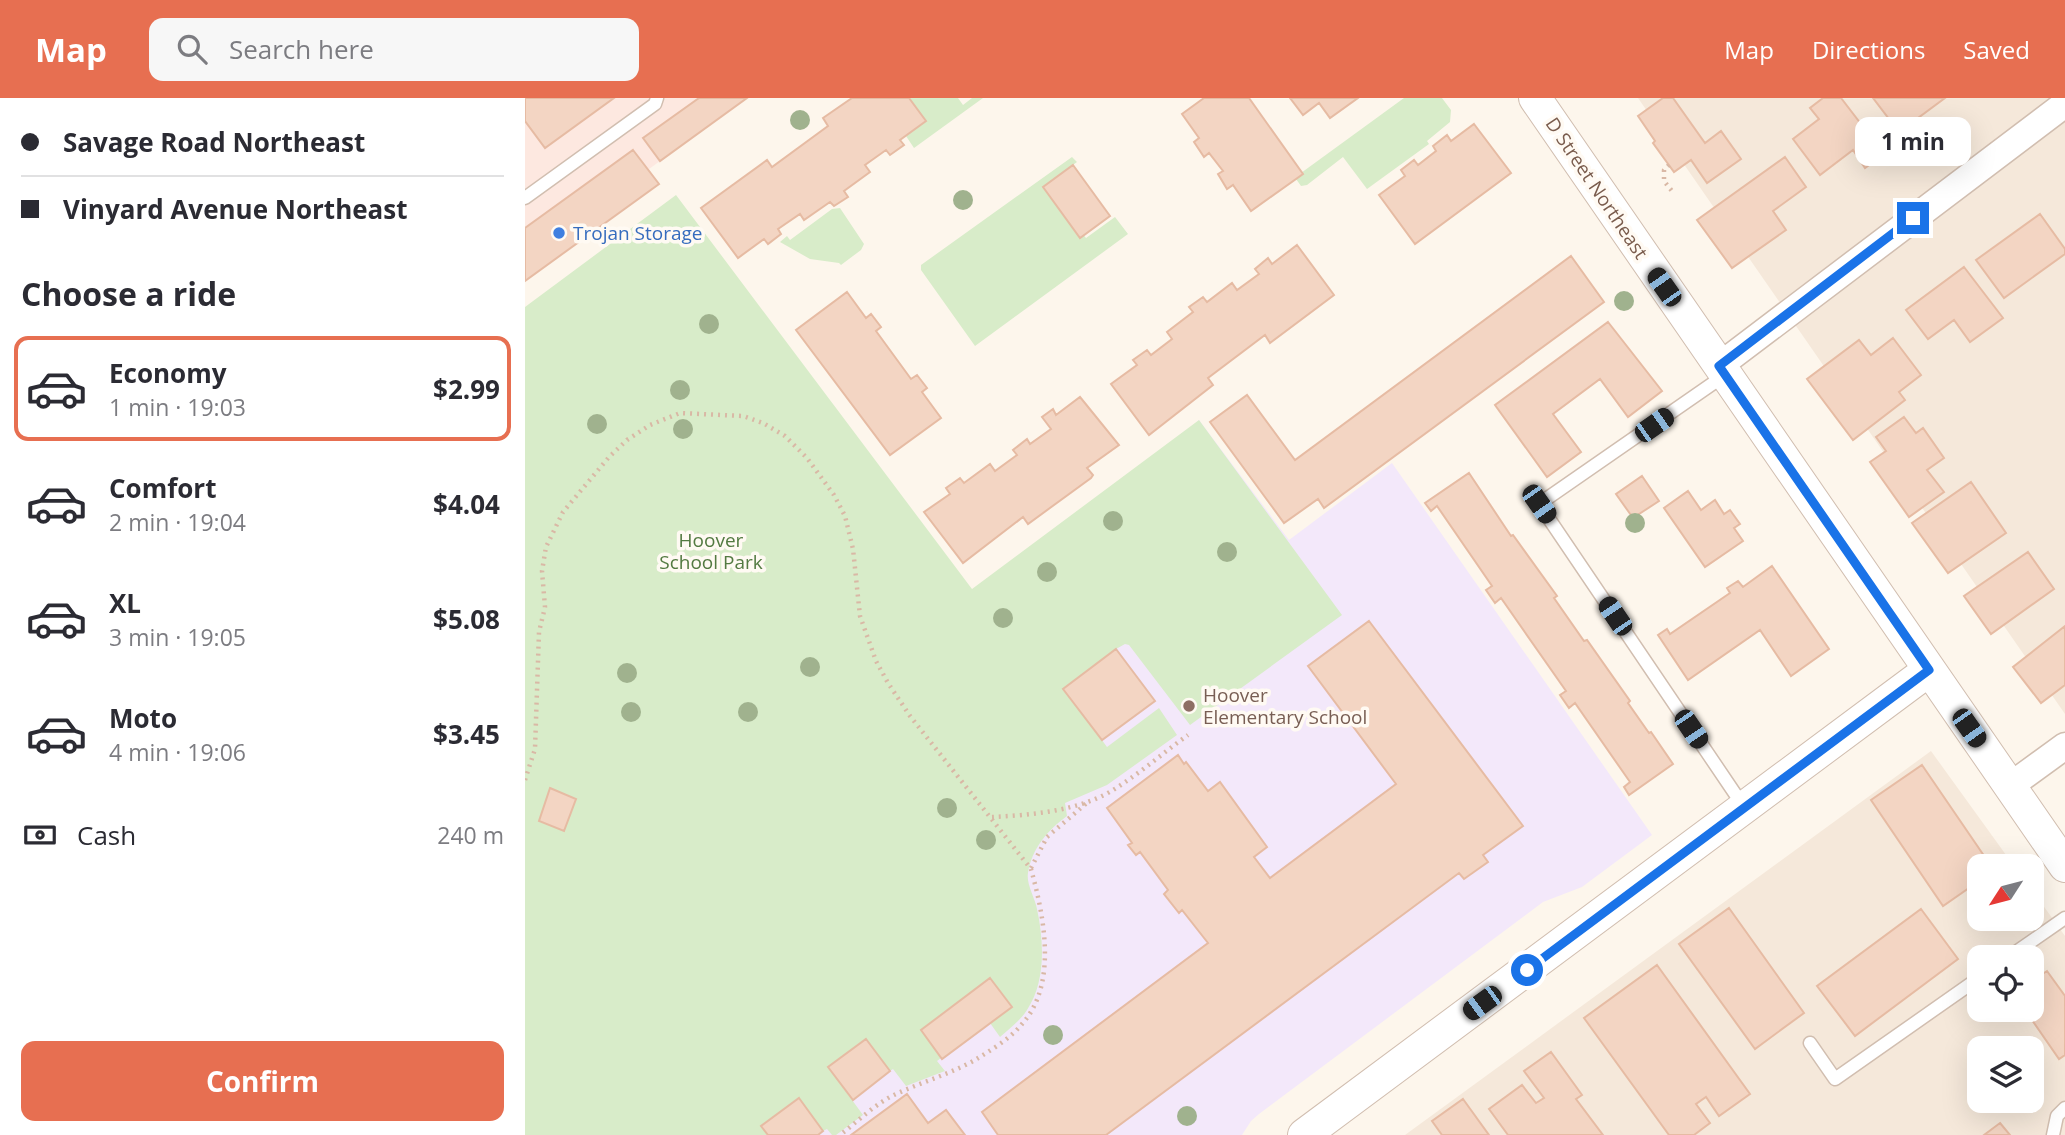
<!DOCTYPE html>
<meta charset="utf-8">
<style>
:root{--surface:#fff;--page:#f7f7f7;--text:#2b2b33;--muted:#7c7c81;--line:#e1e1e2;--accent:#e76f51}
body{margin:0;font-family:"Open Sans",sans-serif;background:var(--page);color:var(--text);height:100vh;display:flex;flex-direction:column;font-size:26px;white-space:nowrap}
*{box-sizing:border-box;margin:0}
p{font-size:23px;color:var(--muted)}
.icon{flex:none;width:38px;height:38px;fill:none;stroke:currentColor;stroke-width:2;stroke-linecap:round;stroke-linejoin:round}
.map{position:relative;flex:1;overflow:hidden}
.sheet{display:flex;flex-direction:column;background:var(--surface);width:525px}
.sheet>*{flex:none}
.banner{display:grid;align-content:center;height:154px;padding:0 21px;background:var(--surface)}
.needle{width:46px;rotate:234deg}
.buttons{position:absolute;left:1442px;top:756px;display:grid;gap:14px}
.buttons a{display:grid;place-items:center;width:77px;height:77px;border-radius:14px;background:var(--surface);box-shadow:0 7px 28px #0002;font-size:35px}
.end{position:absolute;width:32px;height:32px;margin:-16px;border:9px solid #1a73e8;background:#fff;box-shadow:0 0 0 4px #fff}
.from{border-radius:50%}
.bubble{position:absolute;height:49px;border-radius:14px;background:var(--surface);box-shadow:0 7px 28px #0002;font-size:23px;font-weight:700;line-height:49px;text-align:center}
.car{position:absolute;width:21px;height:42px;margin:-21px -10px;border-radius:9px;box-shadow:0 0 5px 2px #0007;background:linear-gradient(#222 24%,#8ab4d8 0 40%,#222 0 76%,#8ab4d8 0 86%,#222 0)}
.banner b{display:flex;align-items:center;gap:24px;height:66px;font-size:26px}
.banner b+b{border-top:2px solid var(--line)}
.banner i{width:18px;height:18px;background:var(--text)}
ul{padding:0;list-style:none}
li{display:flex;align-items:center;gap:21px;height:105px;margin:0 14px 10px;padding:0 7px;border:4px solid transparent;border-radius:14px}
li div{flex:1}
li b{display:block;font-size:26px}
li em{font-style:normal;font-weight:700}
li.current{border-color:var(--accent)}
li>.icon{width:63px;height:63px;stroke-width:1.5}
h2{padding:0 21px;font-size:32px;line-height:84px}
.pay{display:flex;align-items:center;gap:18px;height:77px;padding:0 21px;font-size:26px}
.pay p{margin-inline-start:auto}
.action{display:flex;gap:14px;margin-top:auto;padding:14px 21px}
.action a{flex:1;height:80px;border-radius:14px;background:var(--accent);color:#fff;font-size:28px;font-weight:700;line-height:80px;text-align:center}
header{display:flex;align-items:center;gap:42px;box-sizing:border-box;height:98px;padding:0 35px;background:var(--accent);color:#fff}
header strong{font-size:33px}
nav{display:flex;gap:38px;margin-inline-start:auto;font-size:24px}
.search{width:490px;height:63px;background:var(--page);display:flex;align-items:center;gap:18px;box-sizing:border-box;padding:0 24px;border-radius:14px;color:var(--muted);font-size:26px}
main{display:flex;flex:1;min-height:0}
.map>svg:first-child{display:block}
.residential{fill:#f5e8da;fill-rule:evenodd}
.commercial{fill:#fde8e0}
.education{fill:#f3e8fa}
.green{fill:#d8ecc9}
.building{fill:#f3d5c3;stroke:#e6bba3;stroke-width:2}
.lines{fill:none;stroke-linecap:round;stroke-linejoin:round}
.service-casing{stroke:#d1beb0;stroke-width:15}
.minor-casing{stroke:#d1beb0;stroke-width:29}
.tertiary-casing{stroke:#d1beb0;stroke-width:34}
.path{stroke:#d9b8a5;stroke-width:4.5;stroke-dasharray:2 5;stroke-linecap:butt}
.service{stroke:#fff;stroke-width:12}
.minor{stroke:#fff;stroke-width:26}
.tertiary{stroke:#fff;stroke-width:32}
.tree{fill:#a0b28e}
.route{stroke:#1a73e8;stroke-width:9}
.shop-dot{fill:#3f7fe0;stroke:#fffaf3;stroke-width:2.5}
.education-dot{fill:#8d6e63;stroke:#fffaf3;stroke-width:2.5}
.labels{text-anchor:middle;stroke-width:7;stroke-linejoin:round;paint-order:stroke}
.street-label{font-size:19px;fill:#7a5c4d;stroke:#fffaf3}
.shop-label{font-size:19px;fill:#366cbe;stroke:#fffaf3;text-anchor:start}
.park-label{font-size:19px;fill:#537a41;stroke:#fffaf3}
.education-label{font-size:19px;fill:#785e54;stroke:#fffaf3;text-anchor:start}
</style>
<header>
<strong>Map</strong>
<div class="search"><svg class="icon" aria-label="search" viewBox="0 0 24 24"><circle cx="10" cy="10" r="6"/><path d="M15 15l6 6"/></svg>Search here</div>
<nav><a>Map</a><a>Directions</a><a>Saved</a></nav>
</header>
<main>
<section class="sheet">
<div class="banner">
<b><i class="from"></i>Savage Road Northeast</b>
<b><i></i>Vinyard Avenue Northeast</b>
</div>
<h2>Choose a ride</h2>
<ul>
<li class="current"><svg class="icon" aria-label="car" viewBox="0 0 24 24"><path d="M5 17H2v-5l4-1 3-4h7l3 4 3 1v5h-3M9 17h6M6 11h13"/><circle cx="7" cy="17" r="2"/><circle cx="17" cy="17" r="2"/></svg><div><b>Economy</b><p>1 min · 19:03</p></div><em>$2.99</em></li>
<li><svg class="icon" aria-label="car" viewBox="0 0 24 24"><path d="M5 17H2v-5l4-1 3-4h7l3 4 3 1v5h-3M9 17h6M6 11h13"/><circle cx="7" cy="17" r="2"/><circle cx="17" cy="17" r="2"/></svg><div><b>Comfort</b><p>2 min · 19:04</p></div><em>$4.04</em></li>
<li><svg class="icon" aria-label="car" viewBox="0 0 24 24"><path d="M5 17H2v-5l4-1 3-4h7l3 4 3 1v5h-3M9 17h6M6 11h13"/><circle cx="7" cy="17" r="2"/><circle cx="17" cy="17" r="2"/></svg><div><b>XL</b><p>3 min · 19:05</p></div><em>$5.08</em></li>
<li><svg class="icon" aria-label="car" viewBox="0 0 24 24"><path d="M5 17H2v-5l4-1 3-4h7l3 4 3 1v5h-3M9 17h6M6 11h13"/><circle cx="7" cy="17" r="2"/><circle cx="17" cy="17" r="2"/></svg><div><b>Moto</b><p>4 min · 19:06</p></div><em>$3.45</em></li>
</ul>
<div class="pay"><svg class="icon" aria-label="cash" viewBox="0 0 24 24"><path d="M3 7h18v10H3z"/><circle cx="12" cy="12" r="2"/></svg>Cash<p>240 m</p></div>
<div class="action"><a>Confirm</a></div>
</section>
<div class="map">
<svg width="1540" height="1037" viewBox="0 0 1540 1037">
<rect width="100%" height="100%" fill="#fdf6ec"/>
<!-- residential -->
<path class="residential" d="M1113,0H1540V616Z
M1406,653L1489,768H1454V821H1507V792L1540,838V1037H880ZM1454,859H1507V912H1454ZM1454,950H1507V1003H1454Z"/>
<!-- commercial -->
<path class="commercial" d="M0,0H222L124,71L134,86L0,183Z"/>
<!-- education -->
<path class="education" d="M674,322L764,442L867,365L1127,737L1057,789L1018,804L734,1016L726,1023L717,1037H0Z"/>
<!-- green -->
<path class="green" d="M384,0H433L438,7L447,0H458L389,50L381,38L401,23Z
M879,0H917L926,12L925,24L902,43L904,46L842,91L818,59L782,87L776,88L771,81L776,75Z
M547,59L552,64L518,89L561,140L590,119L603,136L450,248L396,172V167Z
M151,97L447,491L674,322L817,517L665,627L604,547L600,546L591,551L539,590L582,649L634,610L652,637L582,687L540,705L542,718C523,732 507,750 503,775C501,786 510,800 512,811C519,843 521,884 502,912C495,923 485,930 475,939L465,925L487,908L465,880L396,932L416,960L412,963L420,973L381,988L368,971L365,973L340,941L303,969L338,1017L311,1037H307L302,1031L298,1033L273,1000L237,1027L243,1037H0V209Z
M315,110L339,146L336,152L316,167L314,165L285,161L255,144L262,138L265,142L307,111Z"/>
<!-- building -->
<path class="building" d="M0,0H89L20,50L0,23Z
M174,0H222L135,63L118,40Z
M327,0H384L401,23L375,42L379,47L365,57L361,52L340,67L345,74L319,93L323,99L309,108L305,104L279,122L275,116L253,131L256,136L243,146L239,141L213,160L176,110L242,62L247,69L303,28L298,20Z
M679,0H724L778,76L726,113L708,87L702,91L693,76L698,73L684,55L679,59L669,44L674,40L657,16Z
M765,0H833L805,20L794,5L778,17Z
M1138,0H1148L1180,45L1196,33L1216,61L1182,85L1166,62L1149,74L1128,45L1130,43L1113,18Z
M1298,0H1316L1359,56L1340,70L1328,52L1295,77L1268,41L1294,21L1285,10Z
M1348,0H1420L1374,34Z
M949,26L986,75L890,146L854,97L880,78L876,72L889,62L893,67L911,53L908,48L922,37L926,43Z
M108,52L134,86L0,183V130Z
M1260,59L1281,89L1248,113L1261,132L1207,170L1172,122Z
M548,67L585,118L555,140L518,89Z
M1515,116L1540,151V156L1479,200L1451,162Z
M772,147L809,197L745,245L740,237L683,280L688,287L624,337L586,286L612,267L608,262L622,252L626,257L647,241L642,234L668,214L664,209L678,199L682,204L707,185L712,192L734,176L730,171L743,160L747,166Z
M1046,158L1079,204L799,410L793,401L759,425L685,324L722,297L770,362Z
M1439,169L1478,220L1445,244L1429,222L1403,241L1381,212Z
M322,194L341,220L346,216L356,229L351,233L386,281L392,277L402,290L397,294L416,320L365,357L271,232Z
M1083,224L1137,293L1103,319L1075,281L1028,316L1056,354L1022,379L970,307Z
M1368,240L1396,277L1374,294L1380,302L1328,342L1282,281L1334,242L1346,257Z
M555,299L594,347L562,370L568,377L566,380L503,426L498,419L438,465L399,414L425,396L421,390L435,380L439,385L465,366L470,373L492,357L488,352L502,341L505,346L526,331L517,319L528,311L531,317Z
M1379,319L1391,335L1398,330L1419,360L1402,372L1419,394L1384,419L1345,364L1361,353L1351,339Z
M944,375L986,438L988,437L1032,498L1029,500L1059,543L1062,542L1105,603L1103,605L1124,635L1126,634L1148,666L1104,697L1099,689L1105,684L1050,605L1044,610L1035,597L1041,593L976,500L970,505L961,492L967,488L912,408L906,413L900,405Z
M1117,378L1134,403L1108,420L1091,396Z
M1446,384L1481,435L1423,475L1387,425Z
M1163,393L1176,412L1190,402L1199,416L1205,412L1215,426L1209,430L1218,443L1180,469L1139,410Z
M1503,454L1529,491L1466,536L1439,498Z
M1247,468L1304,551L1266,578L1235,532L1163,582L1133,537L1142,531L1145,536L1205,495L1202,490L1213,483L1218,489Z
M844,523L998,728L958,757L963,764L939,781L934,775L581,1037H473L457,1014L683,845L657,812L654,815L639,796L643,792L615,754L611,757L603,747L607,745L582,710L653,657L659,666L661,664L683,693L695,684L742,749L729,759L745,780L871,686L783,568Z
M1540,528V587L1516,605L1488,569Z
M591,551L630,603L577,642L538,591Z
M1397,667L1466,768H1454V783L1418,808L1346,702Z
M25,690L51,701L39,733L14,723Z
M1204,810L1279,915L1230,951L1154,846Z
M1396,811L1433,861L1330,938L1292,888Z
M1132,867L1225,996L1194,1018L1181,999L1171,1006L1185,1025L1169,1037H1144L1059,920Z
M1522,873L1540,898V957L1534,961L1500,912H1507V883Z
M465,880L487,909L417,961L396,932Z
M341,941L365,973L328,1002L303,969Z
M1026,954L1057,997L1051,1001L1078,1037H983L964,1011L997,987L1011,1005L1019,1000L999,973Z
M382,996L403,1025L421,1012L440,1037H326Z
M274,1000L298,1033L293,1037H243L236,1028Z
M938,1001L964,1037H917L907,1023Z
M1475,1025L1485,1037H1459Z"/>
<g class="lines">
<!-- service casing -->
<g class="service-casing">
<path id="service" d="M0,100L130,6L132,0
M1200,277L1014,406L1219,709
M1484,859L1540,820
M1285,945L1310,981L1454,880
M1528,1037L1532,1018L1540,1010"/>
</g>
<!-- minor casing -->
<g class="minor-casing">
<path id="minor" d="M1194,268L1540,6
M1485,688L1540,648"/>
</g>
<!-- tertiary casing -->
<g class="tertiary-casing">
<path id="tertiary" d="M1010,0L1540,768
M779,1037L1404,572"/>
</g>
<!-- path -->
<path class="path" d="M1144,67L1139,72V83L1147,93
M0,682L10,651L14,534L20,509L17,473L21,449L38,414L84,359L102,342L125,327L155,315L218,318L238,325L260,338L282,360L309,397L320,418L328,451L335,518L351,563L363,585L385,618L506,771C519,818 533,886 497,926C485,941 466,952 450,962C425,976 397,984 371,996C351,1005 332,1024 315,1037
M467,719C506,717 554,713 588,692C614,676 638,655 663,637
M506,770L522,739L563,704"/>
<!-- service -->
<use href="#service" class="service"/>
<!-- minor -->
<use href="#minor" class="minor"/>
<!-- tertiary -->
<use href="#tertiary" class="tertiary"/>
</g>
<!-- trees -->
<g class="tree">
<circle cx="275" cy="22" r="10"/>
<circle cx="438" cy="102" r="10"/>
<circle cx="1099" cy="203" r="10"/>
<circle cx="184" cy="226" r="10"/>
<circle cx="155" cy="292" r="10"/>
<circle cx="72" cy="326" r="10"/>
<circle cx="158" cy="331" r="10"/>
<circle cx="588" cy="423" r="10"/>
<circle cx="1110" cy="425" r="10"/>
<circle cx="702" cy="454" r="10"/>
<circle cx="522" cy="474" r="10"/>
<circle cx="478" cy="520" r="10"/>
<circle cx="285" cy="569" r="10"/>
<circle cx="102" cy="575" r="10"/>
<circle cx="106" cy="614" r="10"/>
<circle cx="223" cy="614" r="10"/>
<circle cx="422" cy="710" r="10"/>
<circle cx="461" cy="742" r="10"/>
<circle cx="528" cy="937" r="10"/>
<circle cx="662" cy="1018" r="10"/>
</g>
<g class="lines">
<!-- route -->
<path class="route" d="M1002,872L1404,572L1194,268L1388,120"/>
</g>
<!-- markers -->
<circle class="shop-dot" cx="34" cy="135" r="7"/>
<circle class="education-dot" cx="664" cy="608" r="7"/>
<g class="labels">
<!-- street labels -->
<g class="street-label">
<text transform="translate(1072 90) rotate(56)" y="7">D Street Northeast</text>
</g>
<!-- shop labels -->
<g class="shop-label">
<text x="48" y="142">Trojan Storage</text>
</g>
<!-- park labels -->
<g class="park-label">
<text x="186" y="449">Hoover<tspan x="186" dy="22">School Park</tspan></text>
</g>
<!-- education labels -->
<g class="education-label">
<text x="678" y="604">Hoover<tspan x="678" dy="22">Elementary School</tspan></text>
</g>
</g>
</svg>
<div class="buttons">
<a><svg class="needle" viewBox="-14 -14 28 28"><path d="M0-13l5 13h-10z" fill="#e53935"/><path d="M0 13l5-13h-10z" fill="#7c7c81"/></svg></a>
<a><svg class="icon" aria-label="locate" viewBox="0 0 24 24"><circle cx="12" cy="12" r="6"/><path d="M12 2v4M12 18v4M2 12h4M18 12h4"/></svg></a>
<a><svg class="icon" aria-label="layers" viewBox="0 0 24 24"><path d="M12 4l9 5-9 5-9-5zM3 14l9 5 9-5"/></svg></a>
</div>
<i class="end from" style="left:1002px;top:872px"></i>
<i class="end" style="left:1388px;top:120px"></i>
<div class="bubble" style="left:1330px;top:19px;width:116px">1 min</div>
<i class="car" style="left:1139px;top:189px;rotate:325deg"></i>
<i class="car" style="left:1129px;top:327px;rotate:55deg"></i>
<i class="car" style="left:1014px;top:406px;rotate:145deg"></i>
<i class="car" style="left:1090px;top:518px;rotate:326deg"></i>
<i class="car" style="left:1444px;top:630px;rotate:145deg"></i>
<i class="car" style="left:1166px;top:631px;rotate:146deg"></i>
<i class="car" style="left:957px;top:905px;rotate:234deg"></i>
</div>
</main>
